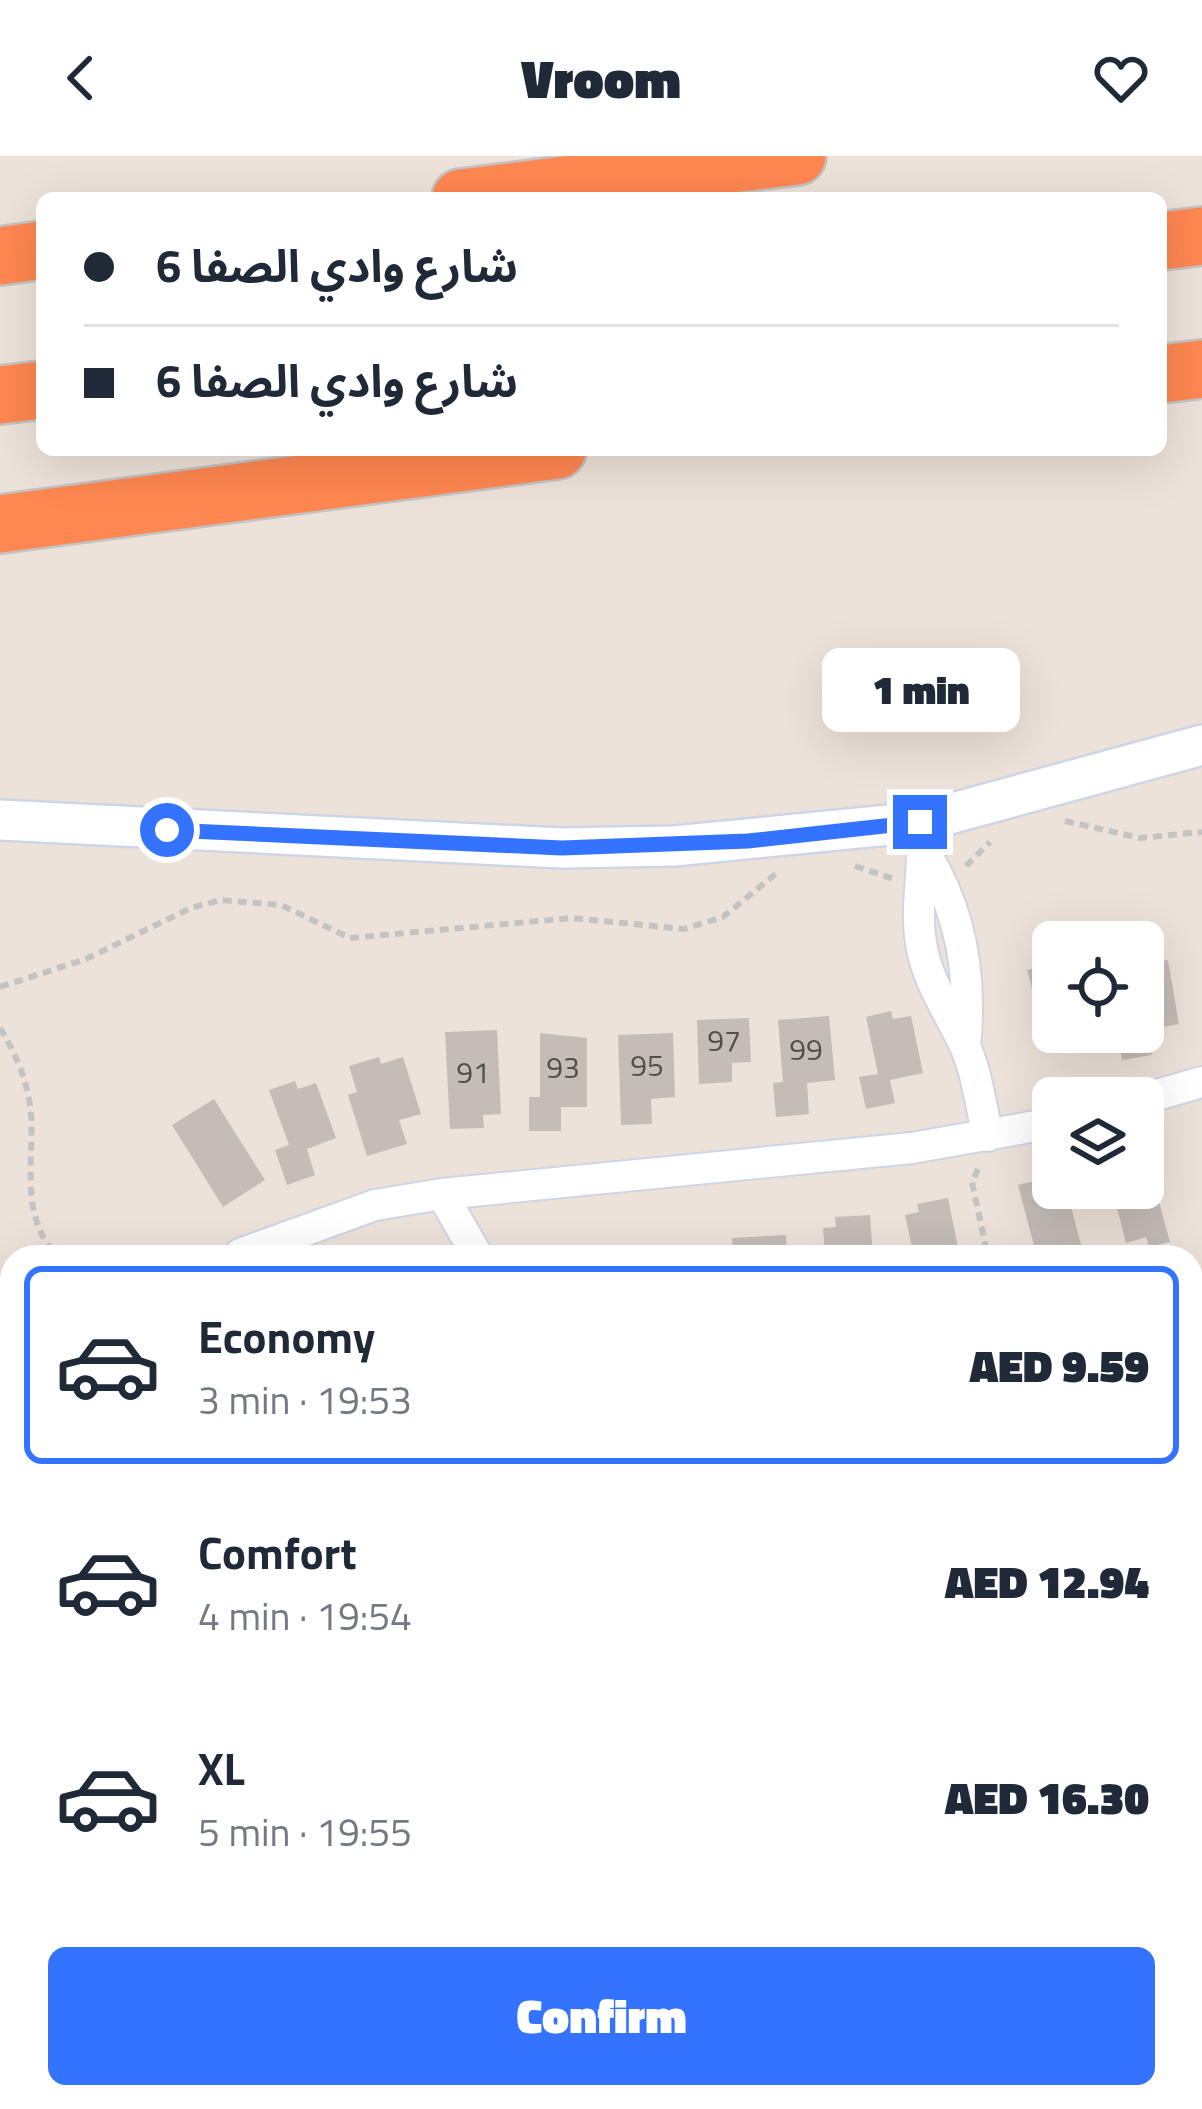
<!DOCTYPE html>
<meta charset="utf-8">
<style>
:root{--surface:#fff;--page:#f2f2f3;--text:#1f2937;--muted:#747a83;--line:#e0e1e3;--accent:#3373ff}
body{margin:0;font-family:"Titillium Web","Noto Sans Arabic",sans-serif;background:var(--page);color:var(--text);height:100vh;display:flex;flex-direction:column;font-size:45px;white-space:nowrap}
*{box-sizing:border-box;margin:0}
p{font-size:39px;color:var(--muted)}
.icon{flex:none;width:66px;height:66px;fill:none;stroke:currentColor;stroke-width:2;stroke-linecap:round;stroke-linejoin:round}
.map{position:relative;flex:1;overflow:hidden}
.details{position:absolute;left:0px;top:1089px;width:1203px;height:864px;display:flex;flex-direction:column;background:var(--surface);border-radius:36px 36px 0 0;box-shadow:0 12px 48px #0002}
.details>*{flex:none}
.top-card{position:absolute;left:36px;top:36px;width:1131px;height:264px;border-radius:18px;box-shadow:0 12px 48px #0002;display:grid;align-content:center;height:264px;padding:0 48px;background:var(--surface)}
.buttons{position:absolute;left:1032px;top:765px;display:grid;gap:24px}
.buttons a{display:grid;place-items:center;width:132px;height:132px;border-radius:18px;background:var(--surface);box-shadow:0 12px 48px #0002;font-size:60px}
.end{position:absolute;width:54px;height:54px;margin:-27px;border:15px solid #3373ff;background:#fff;box-shadow:0 0 0 6px #fff}
.from{border-radius:50%}
.bubble{position:absolute;height:84px;border-radius:18px;background:var(--surface);box-shadow:0 12px 48px #0002;font-size:39px;font-weight:800;line-height:84px;text-align:center}
.top-card b{display:flex;align-items:center;gap:42px;height:114px;font-size:45px}
.top-card b+b{border-top:3px solid var(--line)}
.top-card i{width:30px;height:30px;background:var(--text)}
ul{padding:21px 0 0;list-style:none}
li{display:flex;align-items:center;gap:36px;height:198px;margin:0 24px 18px;padding:0 24px;border:6px solid transparent;border-radius:18px}
li div{flex:1}
li b{display:block;font-size:45px}
li em{font-style:normal;font-weight:800}
li.active{border-color:var(--accent)}
li>.icon{width:108px;height:108px;stroke-width:1.5}
.button{display:flex;gap:24px;margin-top:auto;padding:24px 48px}
.button a{flex:1;height:138px;border-radius:18px;background:var(--accent);color:#fff;font-size:48px;font-weight:800;line-height:138px;text-align:center}
header{display:flex;justify-content:space-between;align-items:center;height:156px;padding:0 48px;background:var(--surface);font-size:54px;font-weight:800}
.map>svg:first-child{display:block}
.building{fill:#c4bcb6}
.lines{fill:none;stroke-linecap:round;stroke-linejoin:round}
.minor-casing{stroke:#ced5e4;stroke-width:34}
.tertiary-casing{stroke:#ced5e4;stroke-width:44}
.motorway-casing{stroke:#c3c3c3;stroke-width:62}
.path{stroke:#c3c3c3;stroke-width:6;stroke-dasharray:9 6;stroke-linecap:butt}
.minor{stroke:#fff;stroke-width:30}
.tertiary{stroke:#fff;stroke-width:39}
.motorway{stroke:#ff8751;stroke-width:57}
.route{stroke:#3373ff;stroke-width:15}
.labels{text-anchor:middle;stroke-width:10;stroke-linejoin:round;paint-order:stroke}
.number-label{font-size:30px;fill:#504e4c}
</style>
<header><svg class="icon" aria-label="back" viewBox="0 0 24 24"><path d="M15 5l-7 7 7 7"/></svg>Vroom<svg class="icon" aria-label="heart" viewBox="0 0 24 24"><path d="M12 20l-8-8c-3-5 5-10 8-4 3-6 11-1 8 4z"/></svg></header>
<div class="map">
<svg width="1202" height="1953" viewBox="0 0 1202 1953">
<rect width="100%" height="100%" fill="#ede2d9"/>
<!-- building -->
<path class="building" d="M1168,804L1179,868L1148,874L1152,899L1122,904L1117,876H1143V808Z
M1053,807V873L1044,876L1027,814Z
M891,855L893,863L911,860L923,917L890,924L895,947L866,953L859,921L878,918L866,861Z
M829,860L835,924L807,927L809,958L776,961L773,927L783,926L778,864Z
M749,862L751,906L732,907V926L699,928L697,864Z
M497,874L501,958L483,959L484,972L450,973L445,876Z
M540,877L587,882V951H561V975H529V941H540Z
M673,877L675,941L651,943L652,968L621,969L618,879Z
M379,901L381,908L403,901L421,958L399,964L407,988L367,1000L348,939L357,936L349,910Z
M295,925L298,933L316,927L336,982L307,993L315,1019L287,1029L275,994L289,989L269,934Z
M214,943L265,1024L223,1051L172,969Z
M1147,1003L1170,1086L1149,1091L1146,1081L1126,1087L1112,1032H1143Z
M1046,1022L1049,1032H1066L1083,1096L1037,1101L1018,1029Z
M948,1042L960,1101H914L905,1059L919,1056L917,1048Z
M870,1059L873,1101H825L823,1072L836,1071L835,1061Z
M786,1079L787,1101H733L732,1082Z
M12,1233V1298L0,1291V1243Z
M1191,1320L1202,1330V1368L1191,1381Z
M5,1543L12,1555V1580L0,1587V1546Z
M12,1609V1672L0,1678V1615Z
M12,1719V1787L6,1789L0,1760L9,1757L0,1724Z
M1202,1795V1882L1194,1887L1191,1802Z
M341,1941H357L364,1953H320Z
M952,1941H1018L1024,1953H957Z
M1065,1941H1108L1115,1953H1071Z"/>
<g class="lines">
<!-- minor casing -->
<g class="minor-casing">
<path id="minor" d="M920,666C927,707 914,746 921,787C927,826 949,855 965,890C977,917 981,951 988,980
M925,697C962,756 972,821 965,890
M1143,943L1202,926
M442,1038L478,1101
M240,1098L375,1049L442,1038L912,992L1053,967
M0,1426L12,1443
M1202,1460L1194,1502L1202,1528
M1191,1728L1202,1722
M0,1851L12,1846
M190,1941L193,1953
M0,1951L35,1941
M770,1953L793,1941"/>
</g>
<!-- tertiary casing -->
<g class="tertiary-casing">
<path id="tertiary" d="M0,664L562,692L674,690L920,666L1202,589"/>
</g>
<!-- motorway casing -->
<g class="motorway-casing">
<path id="motorway" d="M461,42L797,0
M1161,85L1202,80
M0,100L42,94
M1161,218L1202,213
M0,239L42,234
M0,368L557,294"/>
</g>
<!-- path -->
<path class="path" d="M1065,665L1140,682L1202,676
M855,710L894,723
M966,710L990,686
M0,831L86,803L191,752L221,744L281,749L350,782L572,762L684,773L723,761L778,716
M0,872C16,898 29,928 31,959C34,1010 19,1060 58,1101
M978,1013L972,1026L988,1101
M114,1101H124
M1191,1184L1202,1180
M0,1359L12,1374
M234,1941L237,1953
M485,1941L489,1953"/>
<!-- minor -->
<use href="#minor" class="minor"/>
<!-- tertiary -->
<use href="#tertiary" class="tertiary"/>
<!-- motorway -->
<use href="#motorway" class="motorway"/>
</g>
<g class="lines">
<!-- route -->
<path class="route" d="M167,674L562,692L748,685L920,666"/>
</g>
<g class="labels">
<!-- number labels -->
<g class="number-label">
<text x="724" y="895">97</text>
<text x="806" y="904">99</text>
<text x="647" y="920">95</text>
<text x="563" y="922">93</text>
<text x="473" y="927">91</text>
</g>
</g>
</svg>
<div class="buttons">
<a><svg class="icon" aria-label="locate" viewBox="0 0 24 24"><circle cx="12" cy="12" r="6"/><path d="M12 2v4M12 18v4M2 12h4M18 12h4"/></svg></a>
<a><svg class="icon" aria-label="layers" viewBox="0 0 24 24"><path d="M12 4l9 5-9 5-9-5zM3 14l9 5 9-5"/></svg></a>
</div>
<i class="end from" style="left:167px;top:674px"></i>
<i class="end" style="left:920px;top:666px"></i>
<div class="bubble" style="left:822px;top:492px;width:198px">1 min</div>
<div class="top-card">
<b><i class="from"></i>شارع وادي الصفا 6</b>
<b><i></i>شارع وادي الصفا 6</b>
</div>
<section class="details">
<ul>
<li class="active"><svg class="icon" aria-label="car" viewBox="0 0 24 24"><path d="M5 17H2v-5l4-1 3-4h7l3 4 3 1v5h-3M9 17h6M6 11h13"/><circle cx="7" cy="17" r="2"/><circle cx="17" cy="17" r="2"/></svg><div><b>Economy</b><p>3 min · 19:53</p></div><em>AED 9.59</em></li>
<li><svg class="icon" aria-label="car" viewBox="0 0 24 24"><path d="M5 17H2v-5l4-1 3-4h7l3 4 3 1v5h-3M9 17h6M6 11h13"/><circle cx="7" cy="17" r="2"/><circle cx="17" cy="17" r="2"/></svg><div><b>Comfort</b><p>4 min · 19:54</p></div><em>AED 12.94</em></li>
<li><svg class="icon" aria-label="car" viewBox="0 0 24 24"><path d="M5 17H2v-5l4-1 3-4h7l3 4 3 1v5h-3M9 17h6M6 11h13"/><circle cx="7" cy="17" r="2"/><circle cx="17" cy="17" r="2"/></svg><div><b>XL</b><p>5 min · 19:55</p></div><em>AED 16.30</em></li>
</ul>
<div class="button"><a>Confirm</a></div>
</section>
</div>
